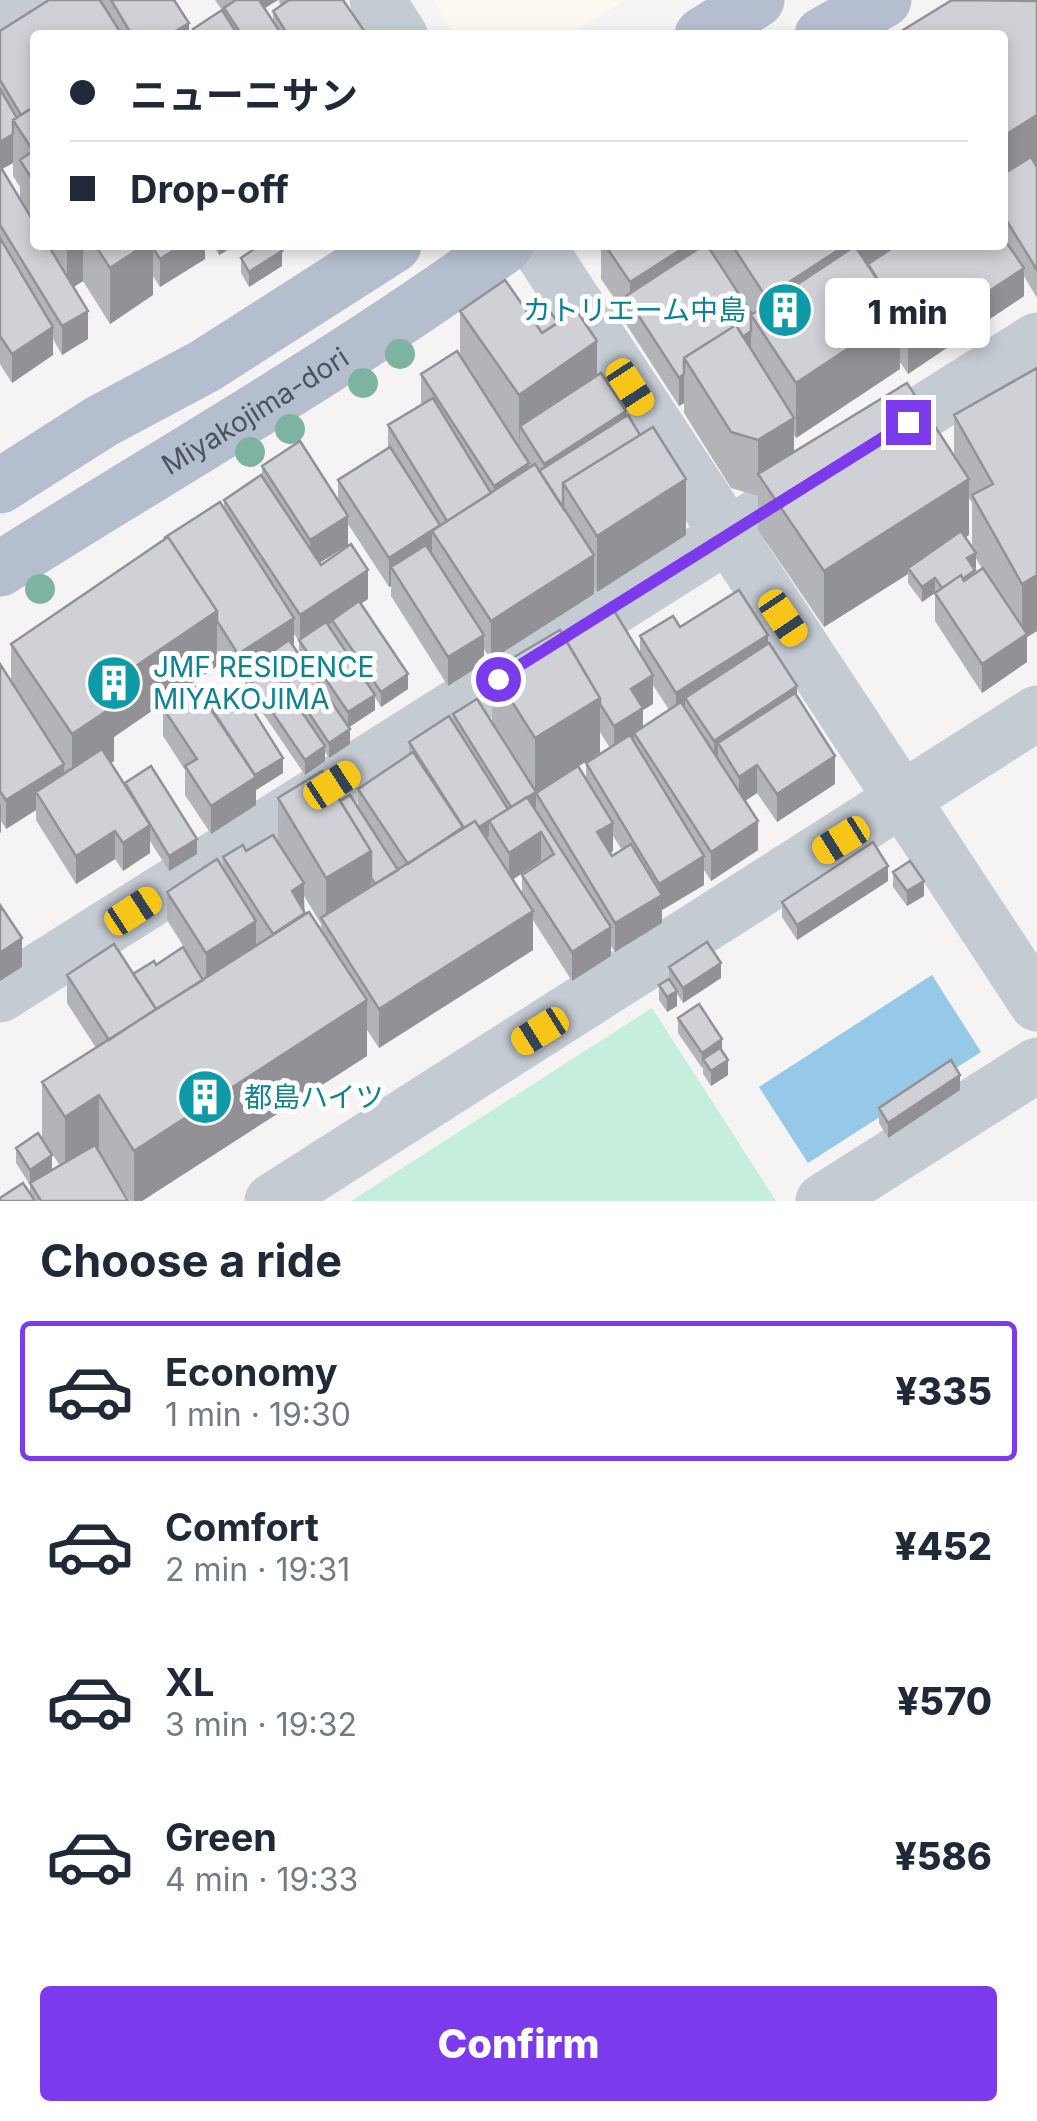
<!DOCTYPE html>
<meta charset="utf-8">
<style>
:root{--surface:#fff;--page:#f2f2f3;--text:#1f2937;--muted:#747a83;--line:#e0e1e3;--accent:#7c3aed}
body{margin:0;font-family:Inter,"Noto Sans JP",sans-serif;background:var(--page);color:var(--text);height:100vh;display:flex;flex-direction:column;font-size:38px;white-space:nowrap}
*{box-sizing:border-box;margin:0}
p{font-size:32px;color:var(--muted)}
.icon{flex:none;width:55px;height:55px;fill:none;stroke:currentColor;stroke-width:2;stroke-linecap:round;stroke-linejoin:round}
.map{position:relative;height:1201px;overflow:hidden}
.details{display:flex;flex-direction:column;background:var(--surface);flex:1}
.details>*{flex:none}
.banner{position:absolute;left:30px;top:30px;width:978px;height:220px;border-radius:10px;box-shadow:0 5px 15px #0003;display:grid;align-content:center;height:220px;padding:0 40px;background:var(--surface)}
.end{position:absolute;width:45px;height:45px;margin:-22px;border:12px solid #7c3aed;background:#fff;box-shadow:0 0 0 5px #fff}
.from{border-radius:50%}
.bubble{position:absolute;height:70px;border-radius:10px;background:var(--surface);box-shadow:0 5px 15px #0003;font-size:32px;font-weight:800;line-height:70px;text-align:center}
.car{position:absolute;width:30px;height:60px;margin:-30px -15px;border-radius:12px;box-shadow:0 0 8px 2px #0007;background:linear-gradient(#f5c518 24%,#345 0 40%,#f5c518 0 76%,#345 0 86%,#f5c518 0)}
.banner b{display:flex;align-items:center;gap:35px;height:95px;font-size:38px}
.banner b+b{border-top:2px solid var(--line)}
.banner i{width:25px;height:25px;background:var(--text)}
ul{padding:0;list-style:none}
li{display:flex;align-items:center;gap:30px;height:140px;margin:0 20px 15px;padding:0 20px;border:5px solid transparent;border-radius:10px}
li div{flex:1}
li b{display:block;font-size:38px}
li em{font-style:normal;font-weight:800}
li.on{border-color:var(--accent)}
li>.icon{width:90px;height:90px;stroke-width:1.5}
h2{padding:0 40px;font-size:45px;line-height:120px}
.action{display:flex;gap:20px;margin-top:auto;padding:20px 40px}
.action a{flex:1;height:115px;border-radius:10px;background:var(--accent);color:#fff;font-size:40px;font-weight:800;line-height:115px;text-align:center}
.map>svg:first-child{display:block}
.commercial{fill:#fcfaf0}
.green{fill:#c6eedc}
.water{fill:#96c9e8}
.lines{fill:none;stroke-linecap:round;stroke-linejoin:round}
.street{stroke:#c5cbd3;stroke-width:55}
.primary{stroke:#b5becf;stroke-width:55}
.tree{fill:#7fb3a1}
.wall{fill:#b3b4b8;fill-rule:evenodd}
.shaded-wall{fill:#929296}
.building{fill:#d0d1d6;stroke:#929296;stroke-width:2.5}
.route{stroke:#7c3aed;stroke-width:12}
.labels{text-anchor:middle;stroke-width:10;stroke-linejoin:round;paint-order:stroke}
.culture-label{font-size:28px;fill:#0d838f;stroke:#fff;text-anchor:start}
.street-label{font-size:28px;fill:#4b535f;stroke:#fff}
</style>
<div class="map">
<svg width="1037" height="1201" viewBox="0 0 1037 1201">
<rect width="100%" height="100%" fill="#f5f3f3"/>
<!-- commercial -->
<path class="commercial" d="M433,0H624L569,35H455Z"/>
<!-- green -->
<path class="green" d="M652,1008L776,1201H351Z"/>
<!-- water -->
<path class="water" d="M932,975L981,1052L808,1163L759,1087Z"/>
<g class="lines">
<!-- street -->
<path class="street" d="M377,0L400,35
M0,13L20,0
M537,245L1037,1004
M0,995L1037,340
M272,1201L1037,713
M823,1201L1037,1065"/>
<!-- primary -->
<g class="primary">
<path d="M702,35L757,0"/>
<path d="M822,35L884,0"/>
<path d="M0,486L102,421L205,366L394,245"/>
<path id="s1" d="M0,569C169,462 344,363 506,245"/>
</g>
</g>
<!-- trees -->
<g class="tree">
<circle cx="400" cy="354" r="15"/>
<circle cx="363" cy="383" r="15"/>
<circle cx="290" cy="429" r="15"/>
<circle cx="250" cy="452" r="15"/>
<circle cx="40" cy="589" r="15"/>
</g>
<!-- wall -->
<path class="wall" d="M49,0H174L189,35H35V245H205V259L160,287L153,276V295L110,324L83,281L74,287L88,339L62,355L53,339V355L12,383L0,364V31ZM13,163V176L20,187V198L2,169Z
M215,0H278L265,8L273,21V11L280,6L279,0H343L367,35H193V29L222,10Z
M1037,0V298L1024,276V296L908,374L900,362V369L796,438L794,435V453L954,455V415L1037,368V631L1027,637V662L982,693L935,621V593L922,602L908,583V574L824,627L758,530V496L731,488L684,413V403L679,406L626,324V315L601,279V245H707L711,251V245H1002V35ZM969,498L972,503V547L965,538L969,535ZM976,558L982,569L975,574V569Z
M213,245H236L219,255Z
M241,258L282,266L249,287L241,273Z
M460,311H527L558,323L597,375L626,416L686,535L597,592L594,586V594L491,660L484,649V663L448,686L391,596V586L389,587L348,524V545L319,563L368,599L361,604L408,689L381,707L375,697V710L348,727L350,744L329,758L325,752V761L305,775L245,687V678L238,682L217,650V666L114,737V761L111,763L125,784L197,854L169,871L150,841V853L123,871L115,859L76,884L36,820V810L6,829L1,821L0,833V664L11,680V644L224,508V500L262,477V466L338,501V480L388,448V425L422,405L421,402V374L460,357ZM294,634L299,641V654L294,646Z
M680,627L768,644L797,696L835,784L777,822L757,793L745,801L758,850L711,881L704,870V885L662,910V923L615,952L611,946V956L572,981L533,920V950L379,1048L367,1030V1056L142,1201H130L98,1151L128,1201H0L30,1195V1185L16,1163V1148L52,1170L60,1166L42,1138V1082L96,1048L67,1003V975L133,974L156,965L203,980L204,979L167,920V892L223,868V857L278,844V798L340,801L358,808V789L409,755V742L453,723V714L492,723V670L562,634L640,654V636ZM653,685L669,710L643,727V710L653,704ZM600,732L610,748L586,763V779L579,766L600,753ZM613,836L622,850L612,856L610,853L613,851ZM541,861V862L522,875V894L513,879ZM304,896L321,924V930L305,915Z
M208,705L283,773L256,790V805L211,834L185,795V770L163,736V708Z
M893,872L924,896L907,906L893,887Z
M888,881L797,940L782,917V902Z
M669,967L721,978L683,1003L677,994V1006L667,1012L659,1000V985L669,979Z
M678,1018L722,1051L728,1075L711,1086L703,1074V1067L702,1068L678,1033Z
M960,1090L888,1138L879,1123V1108Z"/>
<!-- shaded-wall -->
<path class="shaded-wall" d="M234,0H278L236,26L234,23Z
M189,23V35H169Z
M1037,115V171L1002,193V137Z
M13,134V163L0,170V142Z
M67,245H83V281L67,291Z
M145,245H153V295L110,324V268Z
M182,245H205V259L160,287V259Z
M219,245H236L219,255Z
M688,245H706L630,302V282Z
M846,245H931L766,337V297Z
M282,251V266L249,287V272Z
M1024,268V296L908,374V345Z
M88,311V339L62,355V326Z
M900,314V369L796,438V383Z
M53,327V355L12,383V354Z
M751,331V360L692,369Z
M597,341V397L520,426L519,451V395Z
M684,374V403L679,406V378Z
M626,411V439L544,478V464Z
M794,418V473L758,474V496V440Z
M529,463V492L494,514V486Z
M686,479V535L597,592V536Z
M969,479V535L911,572L908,568V574L824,627V571Z
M348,516V545L310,569V540Z
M440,525L432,531V559L391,567V586L389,587V558Z
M976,553V568L967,573V558Z
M594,555V594L491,660V621Z
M368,570V599L300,643V615Z
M1037,575V631L1027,637V662L982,693V664L1022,637V584Z
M935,578V593L922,602V587Z
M217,611V666L114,737V761L72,790V734L102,689Z
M294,618V646L269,654V662L245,672V678L238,682V654Z
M484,635V663L448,686V657Z
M768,635V664L685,698V716L676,721V693Z
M408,674V689L381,707V692Z
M653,675V704L643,710V737L634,733V742L614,754V726L631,689Z
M797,686V714L718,743V767L714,769V741Z
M375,695V710L348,728V712Z
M600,698V753L536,792V807L512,822V807L535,793V738Z
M350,729V744L329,758V743Z
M325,746V761L305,775V760Z
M835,756V784L777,822V794Z
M283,758V773L256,790V805L211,834V806Z
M64,764V792H36V810L6,829V800Z
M757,765V793L739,805V777Z
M0,804H1V832L0,833Z
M508,809L489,821V836L468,849V834Z
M758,821V850L711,881V852Z
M613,823V851L597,861V832Z
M150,825V853L123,871V843Z
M115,831V859L76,884V856Z
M541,832V861L509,882V853Z
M197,839V854L169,871V856Z
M371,851V907L326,927V878Z
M704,856V885L662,910V923L615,952V923L659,897V884Z
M888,866V881L797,940V925Z
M924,881V896L907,906V891Z
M304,883V911L292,891Z
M533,911V950L379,1048V1009Z
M256,921V949L206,981V953Z
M611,927V956L572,981V952Z
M22,938V967L0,981V953Z
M721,963V978L683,1003V988Z
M677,991V1006L667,1012V997Z
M367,1000V1056L142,1201H134V1151Z
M722,1039V1054L703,1059L702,1068V1053Z
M728,1060V1075L711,1086V1071Z
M960,1075V1090L888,1138V1123Z
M99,1095V1151L65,1172V1117Z
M52,1155V1170L30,1185V1170Z"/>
<!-- building -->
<path class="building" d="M49,0H100L122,35H35V106L21,115L0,80V31Z
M111,0H174L189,23L169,35H132Z
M236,0H259L282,35H242L224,8Z
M289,0H343L367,35H288L273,11Z
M952,0L1037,1V115L1002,137V35H895Z
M222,10L238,35H197L193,29Z
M0,89L17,118L13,120V134L0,142Z
M35,106V184L20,160L33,151L13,120Z
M1031,157L1037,167V270L1002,213V175Z
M0,166L35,224V245H48L88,311L62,326L0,225Z
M1002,236L1024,268L908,345L900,334V314L868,264L897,245H1002Z
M0,238L53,327L12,354L0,336Z
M95,245H145L110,268Z
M153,245H182L160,259L153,248Z
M260,245H277L282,251L249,272L241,258Z
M605,245H688L630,282Z
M704,245H707L752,314L751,315V331L743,337L736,325L684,358V374L679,378L626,296Z
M732,245H846L766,297Z
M855,246L900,314L796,383L751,315Z
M505,280L542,333L576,310L597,341L519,395L460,311Z
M542,300L558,323L542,333L527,311Z
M736,325L794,418L758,440L731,432L684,358Z
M457,351L529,463L494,486L421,374Z
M1037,368V575L1022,584L972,495L993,484L954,415Z
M601,373L626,411L544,464L520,426Z
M907,383L969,479L824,571L758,474Z
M433,398L491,493L447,521L388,425Z
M628,415L640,435L563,483V508L539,471Z
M653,427L686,479L597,536L563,483Z
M300,441L348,516L310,540L262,466Z
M390,447L440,525L389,558L338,480Z
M535,464L594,555L491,621L432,531Z
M261,475L321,565L351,544L368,570L300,615L224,500Z
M220,502L294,618L238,654L217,621V611L168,537L164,538Z
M961,531L976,553L967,558L975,570L963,579L961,575L942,588L935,578L922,587L908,568Z
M168,537L217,611L102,689L114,706L72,734L11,644Z
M426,545L484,635L448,657L391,567Z
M983,568L1027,634L982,664L935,593L961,575L964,581Z
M739,590L768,635L676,693L640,636L673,616L680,627Z
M359,601L408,674L381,692L332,620Z
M610,604L653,675L631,689L643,708L614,726L600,704V698L562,634Z
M326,622L375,695L348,712L299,640Z
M560,630L600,698L535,738L492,670Z
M289,640L350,729L329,743L269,654Z
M769,643L797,686L714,741L685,698Z
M265,658L325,746L305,760L245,672Z
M0,664L64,764L6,800L0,791Z
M237,685L283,758L255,775L208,703Z
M196,687L256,777L211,806L185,766L197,759L163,708Z
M795,693L835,756L777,794L757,765L739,777L718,743Z
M477,699L536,792L511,807L453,714Z
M681,702L758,821L711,852L634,733Z
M449,716L508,809L479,827L475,821L464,828L409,742Z
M630,735L704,856L659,884L586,763Z
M102,749L150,825L123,843L115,831L76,856L36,792Z
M413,752L463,827L408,864L358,789Z
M151,766L197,839L169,856L125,783Z
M578,766L613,823L597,832L612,856L631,844L662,895L615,923L536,793Z
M322,771L371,851L326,878L278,798Z
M350,795L398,870L375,884L371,878V851L340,801Z
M527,797L611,927L572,952L522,875L554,854L541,832L509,853L489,821Z
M475,821L533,911L379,1009L321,918Z
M273,835L304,883L292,891L305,913L273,934L223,857L243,845L246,851Z
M873,842L888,866L797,925L782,902Z
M217,859L256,921L206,953L167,892Z
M910,861L924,881L907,891L893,872Z
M0,905L22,938L0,953Z
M309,912L367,1000L134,1151L99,1095L65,1117L42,1082Z
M707,942L721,963L683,988L669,967Z
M114,944L156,1009L109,1040L67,975Z
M183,947L203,980L156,1009L133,974L154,961L156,965Z
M669,979L677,991L667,997L659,985Z
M699,1004L722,1039L702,1053L678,1018Z
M720,1048L728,1060L711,1071L703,1059Z
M951,1060L960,1075L888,1123L879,1108Z
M38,1133L52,1155L30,1170L16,1148Z
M95,1145L128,1201H41L30,1183Z
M23,1183L35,1201H0V1198Z"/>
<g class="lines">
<!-- route -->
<path class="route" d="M498,679L908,422"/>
</g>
<!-- icons -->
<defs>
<g id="building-disc" transform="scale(2.875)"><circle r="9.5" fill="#0f9aa8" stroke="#fff"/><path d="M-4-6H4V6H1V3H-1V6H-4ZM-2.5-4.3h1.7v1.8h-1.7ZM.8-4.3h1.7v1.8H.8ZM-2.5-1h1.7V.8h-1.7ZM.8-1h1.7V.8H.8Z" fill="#fff"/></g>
</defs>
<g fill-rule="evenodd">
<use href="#building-disc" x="785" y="310"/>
<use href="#building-disc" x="114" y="683"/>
<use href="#building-disc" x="205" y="1097"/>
</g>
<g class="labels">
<!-- culture labels -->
<g class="culture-label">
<text x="746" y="320" text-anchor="end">カトリエーム中島</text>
<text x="153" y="677">JMF RESIDENCE<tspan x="153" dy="32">MIYAKOJIMA</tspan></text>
<text x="244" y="1107">都島ハイツ</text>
</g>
<!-- street labels -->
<g class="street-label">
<text dy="10" stroke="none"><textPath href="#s1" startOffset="300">Miyakojima-dori</textPath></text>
</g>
</g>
</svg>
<i class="end from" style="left:498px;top:679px"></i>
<i class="end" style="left:908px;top:422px"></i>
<div class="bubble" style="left:825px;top:278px;width:165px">1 min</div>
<i class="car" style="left:630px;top:387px;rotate:147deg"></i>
<i class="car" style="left:783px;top:618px;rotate:146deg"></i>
<i class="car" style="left:332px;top:785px;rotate:57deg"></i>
<i class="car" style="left:841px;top:840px;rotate:238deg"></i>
<i class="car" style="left:133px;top:911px;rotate:57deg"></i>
<i class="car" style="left:540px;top:1031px;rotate:238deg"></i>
<div class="banner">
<b><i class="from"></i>ニューニサン</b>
<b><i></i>Drop-off</b>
</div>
</div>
<section class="details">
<h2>Choose a ride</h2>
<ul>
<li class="on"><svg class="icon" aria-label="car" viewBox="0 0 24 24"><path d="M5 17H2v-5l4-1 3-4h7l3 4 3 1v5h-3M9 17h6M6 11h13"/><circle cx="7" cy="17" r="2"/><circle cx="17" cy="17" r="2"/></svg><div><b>Economy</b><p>1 min · 19:30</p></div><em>¥335</em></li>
<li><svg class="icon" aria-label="car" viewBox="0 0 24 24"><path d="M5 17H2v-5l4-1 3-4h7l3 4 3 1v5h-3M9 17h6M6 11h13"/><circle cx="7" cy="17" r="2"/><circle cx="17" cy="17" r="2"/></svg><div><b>Comfort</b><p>2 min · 19:31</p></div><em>¥452</em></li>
<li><svg class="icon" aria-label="car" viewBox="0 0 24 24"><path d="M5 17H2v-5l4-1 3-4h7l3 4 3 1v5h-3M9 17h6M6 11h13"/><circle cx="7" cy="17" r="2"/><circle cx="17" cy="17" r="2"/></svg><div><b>XL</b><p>3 min · 19:32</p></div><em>¥570</em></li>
<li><svg class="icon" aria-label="car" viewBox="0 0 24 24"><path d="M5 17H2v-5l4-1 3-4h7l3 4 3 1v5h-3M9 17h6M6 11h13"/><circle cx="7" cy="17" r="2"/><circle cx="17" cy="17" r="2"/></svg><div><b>Green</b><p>4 min · 19:33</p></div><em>¥586</em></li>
</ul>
<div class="action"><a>Confirm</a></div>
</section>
